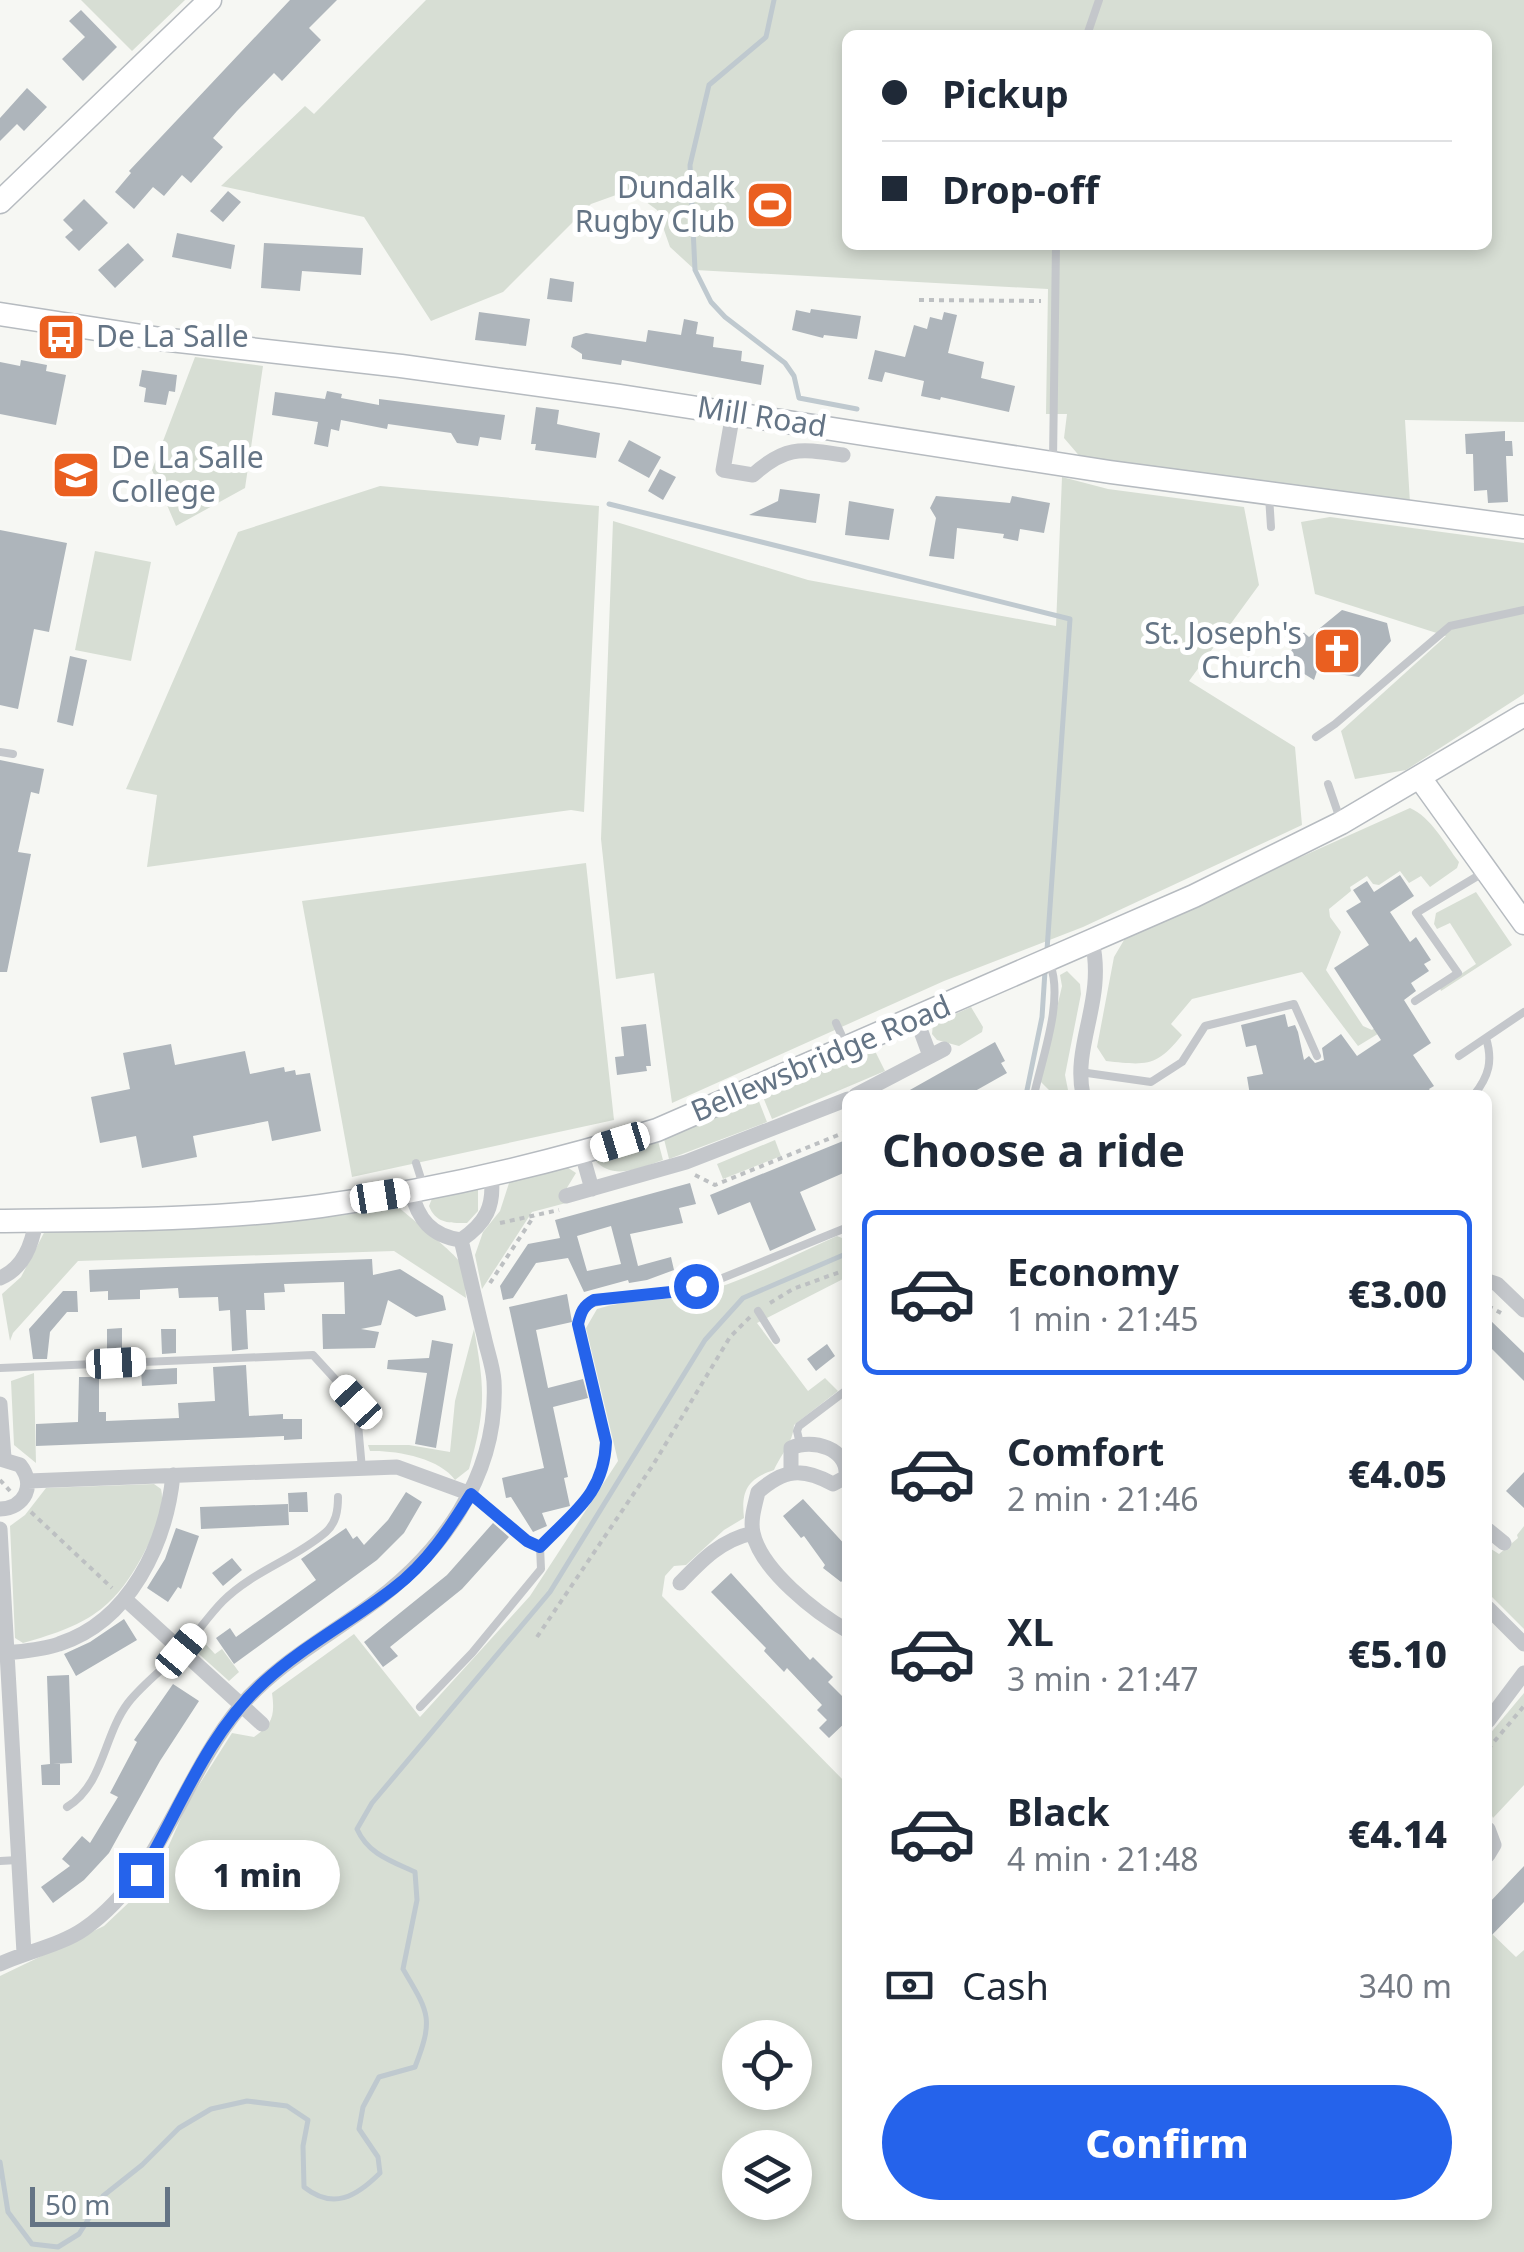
<!DOCTYPE html>
<meta charset="utf-8">
<style>
:root{--surface:#fff;--page:#f2f2f3;--text:#1f2937;--muted:#747a83;--line:#e0e1e3;--accent:#2563eb}
body{margin:0;font-family:"Noto Sans",sans-serif;background:var(--page);color:var(--text);height:100vh;display:flex;flex-direction:column;font-size:38px;white-space:nowrap}
*{box-sizing:border-box;margin:0}
p{font-size:32px;color:var(--muted)}
.icon{flex:none;width:55px;height:55px;fill:none;stroke:currentColor;stroke-width:2;stroke-linecap:round;stroke-linejoin:round}
.map{position:relative;flex:1;overflow:hidden}
.side{position:absolute;left:842px;top:1090px;width:650px;height:1130px;display:flex;flex-direction:column;background:var(--surface);border-radius:15px;box-shadow:0 5px 15px #0003}
.side>*{flex:none}
.guide{position:absolute;left:842px;top:30px;width:650px;height:220px;border-radius:15px;box-shadow:0 5px 15px #0003;display:grid;align-content:center;height:220px;padding:0 40px;background:var(--surface)}
.tools{position:absolute;left:722px;top:2020px;display:grid;gap:20px}
.tools a{display:grid;place-items:center;width:90px;height:90px;border-radius:50%;background:var(--surface);box-shadow:0 5px 15px #0003;font-size:50px}
.scale{position:absolute;left:30px;bottom:25px;width:140px;box-sizing:border-box;padding-left:10px;border:5px solid #647485;border-top:0;font-size:28px;line-height:35px;white-space:nowrap;color:#647485;-webkit-text-stroke:8px #fff;paint-order:stroke}
.end{position:absolute;width:45px;height:45px;margin:-22px;border:12px solid #2563eb;background:#fff;box-shadow:0 0 0 5px #fff}
.from{border-radius:50%}
.bubble{position:absolute;height:70px;border-radius:35px;background:var(--surface);box-shadow:0 5px 15px #0003;font-size:32px;font-weight:800;line-height:70px;text-align:center}
.car{position:absolute;width:30px;height:60px;margin:-30px -15px;border-radius:12px;box-shadow:0 0 8px 2px #0007;background:linear-gradient(#fff 24%,#345 0 40%,#fff 0 76%,#345 0 86%,#fff 0)}
.guide b{display:flex;align-items:center;gap:35px;height:95px;font-size:38px}
.guide b+b{border-top:2px solid var(--line)}
.guide i{width:25px;height:25px;background:var(--text)}
ul{padding:0;list-style:none}
li{display:flex;align-items:center;gap:30px;height:165px;margin:0 20px 15px;padding:0 20px;border:5px solid transparent;border-radius:15px}
li div{flex:1}
li b{display:block;font-size:38px}
li em{font-style:normal;font-weight:800}
li.selected{border-color:var(--accent)}
li>.icon{width:90px;height:90px;stroke-width:1.5}
h2{padding:0 40px;font-size:45px;line-height:120px}
.pay{display:flex;align-items:center;gap:25px;height:110px;padding:0 40px;font-size:38px}
.pay p{margin-inline-start:auto}
.primary-button{display:flex;gap:20px;margin-top:auto;padding:20px 40px}
.primary-button a{flex:1;height:115px;border-radius:60px;background:var(--accent);color:#fff;font-size:40px;font-weight:800;line-height:115px;text-align:center}
.map>svg:first-child{display:block}
.green{fill:#d7ded4;fill-rule:evenodd}
.lines{fill:none;stroke-linecap:round;stroke-linejoin:round}
.stream{stroke:#bfc9cf;stroke-width:5}
.building{fill:#aeb5bb;fill-rule:evenodd}
.secondary-casing{stroke:#b6bbc0;stroke-width:25}
.path{stroke:#bdc0c2;stroke-width:4;stroke-dasharray:5 5;stroke-linecap:butt}
.lane{stroke:#c4c7cb;stroke-width:8}
.street{stroke:#c4c7cb;stroke-width:15}
.secondary{stroke:#fff;stroke-width:22}
.route{stroke:#2563eb;stroke-width:12}
.labels{text-anchor:middle;stroke-width:10;stroke-linejoin:round;paint-order:stroke}
.poi-label{font-size:30px;fill:#647485;stroke:#fff;text-anchor:end}
.street-label{font-size:30px;fill:#647485;stroke:#fff}
</style>
<div class="map">
<svg width="1524" height="2252" viewBox="0 0 1524 2252">
<rect width="100%" height="100%" fill="#f6f7f3"/>
<!-- green -->
<path class="green" d="M81,0H185L132,51Z
M426,0H1524V422L1405,420L1410,503L1082,459L1064,438L1067,414H1046L1048,289L695,270L670,247L657,210L630,190L591,204L503,292L431,321L364,217L221,186L305,106L314,114ZM848,35H1488V245H848Z
M195,357L263,366L245,488L176,526L152,470Z
M1062,477L1108,489L1244,507L1259,585L1189,681L1295,747L1302,825L1083,927L944,981L672,1103L654,973L616,979L601,839L613,521L808,580L1056,626Z
M380,486L599,506L584,812L571,810L147,867L157,795L126,789L238,532Z
M1330,517L1524,543V694L1406,770L1355,779L1341,731L1446,636L1315,594L1301,522Z
M95,551L151,562L131,661L75,650Z
M1410,808C1431,817 1445,844 1459,862L1457,868L1430,887L1421,876L1409,883L1400,871L1379,885L1373,884L1367,876L1350,887L1351,891L1329,909L1330,917L1341,932L1326,970L1363,1026L1372,1030L1377,1026L1381,1032L1358,1046L1302,972L1192,999L1171,1024L1182,1035C1156,1068 1145,1065 1106,1061L1097,1047L1114,957L1127,935Z
M586,863L614,1120L352,1177L302,901Z
M1476,892L1512,945L1441,991L1440,988L1476,964L1450,923L1437,929L1434,924L1436,913Z
M1067,971L1080,984L1081,994L1065,1075L1069,1095H1054L1040,1081L1062,986L1060,975Z
M971,1007L983,1027L982,1032L959,1046L937,1040L932,1034L933,1024Z
M874,1049L885,1071L772,1119L763,1097Z
M758,1099L767,1122L669,1159L664,1139Z
M775,1140L781,1156L723,1179L717,1164Z
M658,1141L663,1160C641,1168 612,1181 595,1160Z
M567,1167L576,1173L565,1191L566,1203L532,1212L482,1289L475,1255L483,1232L500,1211L510,1180Z
M478,1187V1211L467,1223C450,1223 436,1224 429,1206L433,1196Z
M395,1204C408,1216 458,1255 462,1265C465,1275 465,1288 466,1298L394,1251L78,1261L13,1333L10,1341L2,1294L21,1277L46,1229Z
M837,1236L847,1240V1277L757,1323L808,1391L825,1378L838,1391L794,1425C793,1443 781,1454 774,1470C747,1479 741,1491 744,1518L724,1530L686,1565L674,1566L665,1576L662,1596L847,1784L848,2215H1488V1930L1516,1957L1524,1950V2252H0V1976L104,1926L139,1893L166,1852L188,1802L232,1733L254,1737C273,1724 275,1715 272,1693L354,1634L420,1717L530,1596L618,1461L586,1328L597,1309C628,1299 659,1302 690,1295C741,1284 789,1257 837,1236ZM740,2038H795V2092H740ZM740,2148H795V2202H740Z
M474,1329C485,1389 486,1410 469,1469L455,1480C440,1458 395,1450 370,1451L368,1445H409L450,1452L455,1401Z
M34,1373L36,1463L14,1445L11,1381Z
M154,1484L161,1489C165,1505 157,1527 150,1541C118,1607 92,1624 23,1643L15,1638L10,1526L25,1515L46,1488Z
M1524,1526V1629L1488,1593V1547L1499,1554L1518,1538L1517,1535Z
M197,1635L215,1654L222,1649L239,1672L229,1681L190,1646Z
M1524,1693V1785L1493,1818L1488,1807V1736Z"/>
<g class="lines">
<!-- stream -->
<path class="stream" d="M774,0L766,37L709,85L690,165L695,270L711,302L725,317L785,363L794,376L799,398L857,409
M609,504L1070,619L1047,950
M1026,1095L1042,1017L1045,971
M0,2162L8,2212L32,2244L58,2247L79,2234L103,2196L142,2165L179,2128L211,2109L247,2101L287,2106L308,2120L303,2146L304,2187C333,2210 356,2197 380,2173L378,2157L359,2129L363,2107L379,2077L415,2067C434,2018 429,2013 403,1969L417,1900L415,1872C391,1861 368,1854 357,1829L372,1803L550,1592L705,1340L743,1298L848,1253"/>
</g>
<!-- building -->
<path class="building" d="M290,0H337L309,28L321,40L282,81L274,73L237,111L213,138L223,147L191,183L182,175L164,196L153,187L134,209L115,192L131,173L129,171Z
M81,10L117,47L83,81L62,59L85,37L69,21Z
M27,88L47,107L24,131L17,124L0,141V118Z
M228,191L241,202L223,222L210,211Z
M84,199L108,223L79,251L65,237L73,230L63,220Z
M177,233L235,245L231,269L172,257Z
M128,243L144,260L115,288L98,270Z
M264,243L363,248L361,275L302,271L300,291L261,288Z
M550,278L574,282L572,302L547,299Z
M811,309L861,316L857,339L824,335L823,338L792,330L796,310L810,313Z
M479,312L530,319L526,346L475,340Z
M944,312L957,315L948,353L984,362L981,378L1015,386L1009,412L941,397L940,400L921,396L924,381L885,372L882,382L868,379L875,350L905,357L914,325L927,329L930,317L942,320Z
M684,319L698,322L696,334L714,337L713,347L742,351L741,361L764,365L761,385L622,360L621,365L582,359V354L571,347L573,337L586,333L646,342L648,330L681,335Z
M21,360L47,365L46,371L66,375L56,425L0,414V362L20,366Z
M142,370L177,375L175,392L169,391L166,405L144,402L146,388L139,386Z
M327,391L342,394L341,398L379,405V399L505,415L501,440L480,437L478,446L457,443L451,433L388,424L387,429L341,420L339,431L331,429L328,447L314,444L318,422L272,415L275,392L325,399Z
M536,407L559,410L557,424L600,433L596,458L535,450L536,444H531Z
M1505,431V441H1512L1513,456H1506L1508,502L1488,503L1487,490L1474,491L1473,454H1466L1465,434Z
M629,440L661,457L649,478L618,461Z
M660,469L676,477L663,500L648,491Z
M780,489L820,494L816,523L749,515L778,501Z
M936,496L1010,503L1012,496L1050,503L1044,533L1020,529L1018,541L1003,538L1004,534L957,528L954,559L929,556L936,518L930,508Z
M849,501L894,509L889,540L845,535Z
M0,530L67,543L49,632L34,629L18,709L0,705Z
M1342,610L1387,623L1391,641L1359,677L1317,671L1314,680L1285,662L1302,631L1309,637Z
M70,656L87,660L73,726L57,722Z
M0,760L44,769L39,794L31,792L18,852L31,854L7,972H0Z
M1400,875L1414,896L1390,912L1410,942L1416,937L1431,960L1424,964L1429,971L1411,983L1416,991L1404,1000L1431,1043L1413,1055L1434,1086L1429,1089L1433,1095H1250L1247,1077L1263,1074L1256,1045L1246,1047L1241,1025L1285,1014L1288,1027L1295,1025L1298,1032L1304,1060L1309,1056L1315,1063L1324,1060L1322,1048L1341,1034L1357,1056L1381,1040L1334,968L1369,945L1346,911L1361,902L1353,890L1367,881L1374,892Z
M646,1024L651,1066H646L647,1071L617,1075L615,1057L624,1056L621,1027Z
M995,1042L1005,1061L1001,1063L1007,1073L968,1095H901Z
M171,1044L175,1065L245,1051L250,1074L284,1067L285,1072L295,1070L296,1075L310,1073L321,1131L272,1141L268,1121L193,1136L197,1157L142,1168L136,1136L100,1143L91,1097L130,1089L123,1053Z
M848,1139V1171L800,1192L816,1230L770,1251L750,1202L718,1215L710,1195Z
M690,1183L696,1204L679,1208L683,1223L630,1234L638,1266L671,1257L674,1270L647,1280L629,1283L628,1280L584,1292L568,1258L536,1263L513,1298L503,1300L500,1286L528,1244L560,1238L555,1220ZM611,1226L621,1264L587,1271L577,1236Z
M372,1259L373,1275L400,1269L443,1296L446,1310L416,1317L388,1300L381,1325L361,1329L379,1332L375,1348L323,1349L322,1314H345L344,1282L284,1284L285,1292L264,1293L265,1310H246L248,1349L232,1351L230,1310L219,1311L218,1297L179,1298L178,1288L140,1290V1299L108,1300V1291L90,1292L89,1270Z
M63,1291H77L78,1312H67L50,1332L47,1359H33L29,1329Z
M567,1294L572,1322L536,1330L548,1388L583,1379L588,1398L553,1407L568,1477L564,1478L570,1506L542,1513L547,1526L533,1532L511,1497L506,1498L502,1478L544,1468L509,1307Z
M1488,1318L1524,1353V1381L1488,1345Z
M122,1328V1350H107V1329Z
M161,1329H176V1353L162,1354Z
M432,1340L453,1344L436,1448L415,1444L427,1373L387,1369L388,1360L429,1358Z
M827,1344L835,1356L816,1371L807,1359Z
M246,1365L249,1416L283,1414V1419H302V1439L284,1440V1436L36,1446V1424L78,1422L79,1377H99V1412H106V1421L179,1418L178,1403L215,1401L213,1367Z
M177,1368V1384L142,1386L141,1370Z
M1524,1472V1508L1506,1491Z
M307,1492L308,1512H289L288,1493Z
M406,1492L422,1502L404,1533L377,1560L234,1664L216,1638L230,1628L236,1637L316,1580L301,1559L346,1528L353,1539L357,1536L364,1545L388,1520Z
M803,1499L848,1548V1575L841,1582L823,1568L825,1565L804,1536L801,1538L783,1516Z
M288,1504L289,1525L201,1529L200,1507Z
M493,1523L509,1537L462,1589L390,1647L398,1656L383,1667L364,1642L447,1575Z
M176,1528L199,1536L181,1589L178,1587L168,1602L147,1588L165,1559Z
M232,1558L242,1570L223,1586L212,1573Z
M731,1573L810,1660L813,1657L833,1677L828,1682L848,1702V1720L829,1738L819,1728L827,1720L817,1710L822,1705L787,1668L784,1672L764,1651L766,1648L711,1592Z
M124,1619L137,1640L76,1676L64,1654L90,1642Z
M69,1675L72,1763L53,1764H60V1785H42L41,1765L50,1764L47,1676Z
M173,1684L199,1701L160,1761L109,1853L84,1880L53,1903L41,1887L70,1866L62,1859L82,1836L90,1843L118,1797L110,1793L137,1742L134,1740Z
M1524,1866V1902L1488,1939V1904Z"/>
<g class="lines">
<!-- secondary casing -->
<g class="secondary-casing">
<path id="secondary" d="M0,202L210,0
M0,314L161,339L401,366L619,396L1110,472L1524,527
M1420,778L1524,923
M0,1221C106,1220 216,1220 321,1206C436,1190 547,1164 657,1130L1194,896L1341,823L1524,715"/>
</g>
<!-- path -->
<path class="path" d="M919,300L1041,301
M695,1175L715,1185L848,1131
M500,1223L559,1210
M490,1283L534,1216
M770,1303L793,1289L848,1269
M1488,1306L1501,1313
M0,1480L10,1491
M31,1512L112,1588
M537,1637L653,1465L730,1337L750,1317
M1488,1749L1524,1706"/>
<!-- lane -->
<path class="lane" d="M1087,35L1099,0
M1053,460L1056,245
M1269,496L1271,527
M1316,737L1335,724L1450,626L1524,610
M0,752L13,754
M1328,784L1340,819
M1415,1001L1458,973L1416,913L1486,871
M836,1023L846,1045
M1459,1056L1524,1012
M1080,1072L1151,1082L1182,1062L1205,1026L1294,1004L1317,1056
M1034,1095C1042,1058 1064,1000 1050,964
M1474,1095C1489,1076 1493,1061 1486,1038
M416,1163L423,1185
M758,1311L776,1340
M0,1368L313,1355L356,1402L362,1469
M800,1444L797,1431L799,1426L848,1389
M540,1547C572,1512 604,1495 606,1442L579,1324L585,1305L622,1296L671,1292L720,1279L848,1227
M420,1707L472,1653L541,1569L540,1547L527,1541L471,1494
M67,1807C104,1784 103,1736 128,1703C142,1685 162,1670 178,1654C194,1638 207,1617 223,1601C253,1571 295,1559 326,1532C336,1523 338,1511 338,1497
M0,1861L18,1860"/>
<!-- street -->
<path class="street" d="M733,413L723,470L753,475C786,445 801,449 843,455
M916,1018L930,1056
M856,1095L944,1049
M1083,1095C1072,1045 1106,1000 1092,941
M582,1154L592,1189
M411,1191C418,1219 431,1236 461,1240C486,1223 495,1206 491,1175
M566,1196L686,1162L848,1099
M0,1278C24,1268 32,1244 36,1221
M1488,1281L1497,1284L1524,1310
M0,1404L4,1458
M0,1459L20,1465C36,1485 25,1508 0,1509
M791,1472V1448C812,1438 849,1448 846,1477L833,1484C802,1467 784,1469 758,1492C755,1505 750,1520 753,1533C761,1570 816,1613 848,1631
M28,1481L397,1467L471,1494
M0,1529L24,1953
M1488,1530L1504,1543
M680,1583C702,1560 721,1540 753,1533
M125,1599L262,1724
M1488,1608L1524,1644
M6,1653C24,1651 42,1650 59,1644C130,1621 166,1544 173,1475
M1488,1721L1524,1673
M1488,1829L1494,1845L1488,1855
M0,1964C26,1952 61,1945 84,1929C162,1874 181,1778 240,1707C273,1667 323,1639 365,1609C440,1556 499,1477 494,1381C493,1366 487,1351 484,1336C476,1304 469,1272 461,1240"/>
<!-- secondary -->
<use href="#secondary" class="secondary"/>
</g>
<g class="lines">
<!-- route -->
<path class="route" d="M141,1875C180,1809 206,1735 264,1682C303,1646 352,1621 394,1588C427,1563 450,1528 471,1494L527,1541L540,1547C572,1513 604,1495 606,1442L578,1324C581,1312 583,1306 594,1300L671,1292L696,1286"/>
</g>
<!-- icons -->
<defs>
<g id="stadium-square" transform="scale(2.5)"><rect x="-9" y="-9" width="18" height="18" rx="4" fill="#ea5f20" stroke="#fff"/><path d="M0-5a6.5 5 0 1 0 0 10a6.5 5 0 1 0 0-10ZM-3.5-1.8h7v3.6h-7Z" fill="#fff"/></g>
<g id="bus-square" transform="scale(2.5)"><rect x="-9" y="-9" width="18" height="18" rx="4" fill="#ea5f20" stroke="#fff"/><path d="M-5-6H5V4H4V6H2V4H-2V6H-4V4H-5ZM-3.5-4V0h7V-4ZM-3.5 1.2v1.5H-2V1.2ZM2 1.2v1.5H3.5V1.2Z" fill="#fff"/></g>
<g id="school-square" transform="scale(2.5)"><rect x="-9" y="-9" width="18" height="18" rx="4" fill="#ea5f20" stroke="#fff"/><path d="M0-5L7-2L0 1L-7-2ZM-4 1L0 2.5L4 1V4Q0 6-4 4Z" fill="#fff"/></g>
<g id="church-square" transform="scale(2.5)"><rect x="-9" y="-9" width="18" height="18" rx="4" fill="#ea5f20" stroke="#fff"/><path d="M-1.2-6h2.4v3.5h3.3v2.4h-3.3V6h-2.4V-.1h-3.3v-2.4h3.3Z" fill="#fff"/></g>
</defs>
<g fill-rule="evenodd">
<use href="#stadium-square" x="770" y="205"/>
<use href="#bus-square" x="61" y="337"/>
<use href="#school-square" x="76" y="475"/>
<use href="#church-square" x="1337" y="651"/>
</g>
<g class="labels">
<!-- poi labels -->
<g class="poi-label">
<text x="735" y="198">Dundalk<tspan x="735" dy="34">Rugby Club</tspan></text>
<text x="96" y="347" text-anchor="start">De La Salle</text>
<text x="111" y="468" text-anchor="start">De La Salle<tspan x="111" dy="34">College</tspan></text>
<text x="1302" y="644">St. Joseph's<tspan x="1302" dy="34">Church</tspan></text>
</g>
<!-- street labels -->
<g class="street-label">
<text transform="translate(762 417) rotate(9)" y="10">Mill Road</text>
<text transform="translate(821 1059) rotate(-23)" y="10">Bellewsbridge Road</text>
</g>
</g>
</svg>
<div class="tools">
<a><svg class="icon" aria-label="locate" viewBox="0 0 24 24"><circle cx="12" cy="12" r="6"/><path d="M12 2v4M12 18v4M2 12h4M18 12h4"/></svg></a>
<a><svg class="icon" aria-label="layers" viewBox="0 0 24 24"><path d="M12 4l9 5-9 5-9-5zM3 14l9 5 9-5"/></svg></a>
</div>
<div class="scale">50 m</div>
<i class="end from" style="left:696px;top:1286px"></i>
<i class="end" style="left:141px;top:1875px"></i>
<div class="bubble" style="left:175px;top:1840px;width:165px">1 min</div>
<i class="car" style="left:620px;top:1142px;rotate:253deg"></i>
<i class="car" style="left:380px;top:1196px;rotate:81deg"></i>
<i class="car" style="left:116px;top:1363px;rotate:87deg"></i>
<i class="car" style="left:356px;top:1402px;rotate:317deg"></i>
<i class="car" style="left:181px;top:1651px;rotate:40deg"></i>
<div class="guide">
<b><i class="from"></i>Pickup</b>
<b><i></i>Drop-off</b>
</div>
<section class="side">
<h2>Choose a ride</h2>
<ul>
<li class="selected"><svg class="icon" aria-label="car" viewBox="0 0 24 24"><path d="M5 17H2v-5l4-1 3-4h7l3 4 3 1v5h-3M9 17h6M6 11h13"/><circle cx="7" cy="17" r="2"/><circle cx="17" cy="17" r="2"/></svg><div><b>Economy</b><p>1 min · 21:45</p></div><em>€3.00</em></li>
<li><svg class="icon" aria-label="car" viewBox="0 0 24 24"><path d="M5 17H2v-5l4-1 3-4h7l3 4 3 1v5h-3M9 17h6M6 11h13"/><circle cx="7" cy="17" r="2"/><circle cx="17" cy="17" r="2"/></svg><div><b>Comfort</b><p>2 min · 21:46</p></div><em>€4.05</em></li>
<li><svg class="icon" aria-label="car" viewBox="0 0 24 24"><path d="M5 17H2v-5l4-1 3-4h7l3 4 3 1v5h-3M9 17h6M6 11h13"/><circle cx="7" cy="17" r="2"/><circle cx="17" cy="17" r="2"/></svg><div><b>XL</b><p>3 min · 21:47</p></div><em>€5.10</em></li>
<li><svg class="icon" aria-label="car" viewBox="0 0 24 24"><path d="M5 17H2v-5l4-1 3-4h7l3 4 3 1v5h-3M9 17h6M6 11h13"/><circle cx="7" cy="17" r="2"/><circle cx="17" cy="17" r="2"/></svg><div><b>Black</b><p>4 min · 21:48</p></div><em>€4.14</em></li>
</ul>
<div class="pay"><svg class="icon" aria-label="cash" viewBox="0 0 24 24"><path d="M3 7h18v10H3z"/><circle cx="12" cy="12" r="2"/></svg>Cash<p>340 m</p></div>
<div class="primary-button"><a>Confirm</a></div>
</section>
</div>
